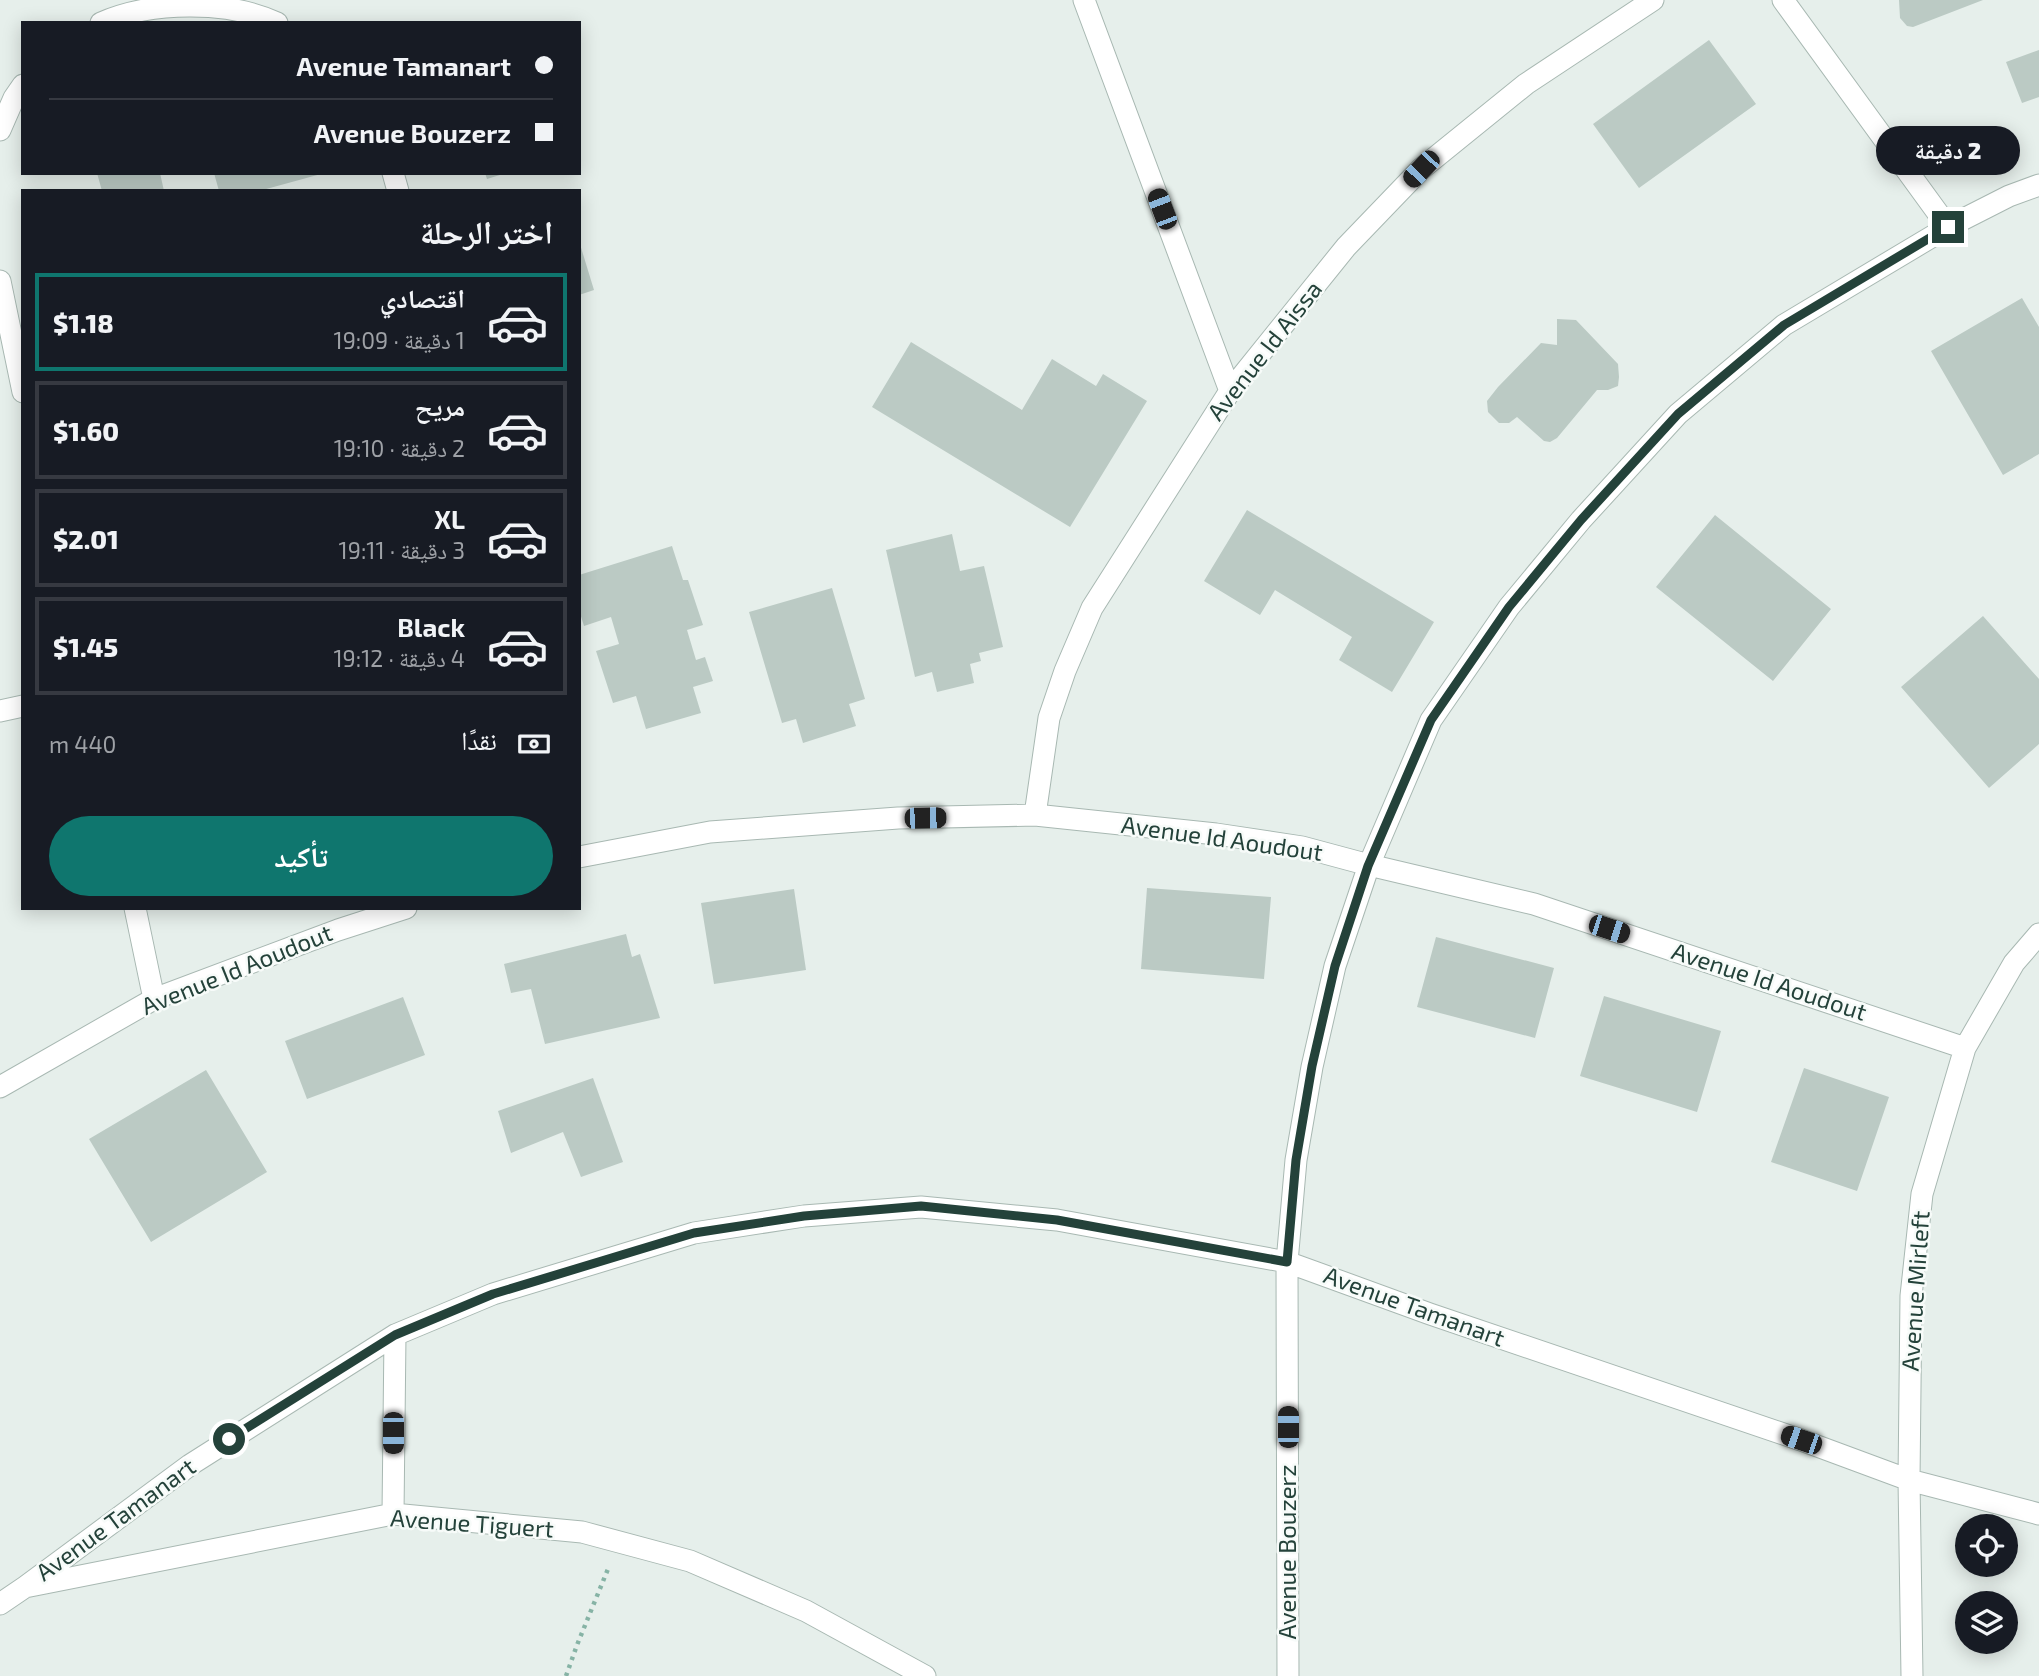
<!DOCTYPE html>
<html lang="ar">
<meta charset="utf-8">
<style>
:root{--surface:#171b24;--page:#242831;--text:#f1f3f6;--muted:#9ea1a6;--line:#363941;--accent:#0f766e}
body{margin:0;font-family:"Exo 2","Noto Naskh Arabic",sans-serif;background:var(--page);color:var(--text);direction:rtl;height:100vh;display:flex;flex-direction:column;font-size:26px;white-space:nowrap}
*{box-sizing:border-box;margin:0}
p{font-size:23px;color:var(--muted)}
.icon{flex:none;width:38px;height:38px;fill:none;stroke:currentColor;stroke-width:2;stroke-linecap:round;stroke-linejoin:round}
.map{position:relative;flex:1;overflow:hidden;direction:ltr}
.sheet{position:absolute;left:21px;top:189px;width:560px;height:721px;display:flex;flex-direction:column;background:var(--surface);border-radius:0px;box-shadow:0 4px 18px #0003;direction:rtl}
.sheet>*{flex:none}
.banner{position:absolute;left:21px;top:21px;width:560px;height:154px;border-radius:0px;box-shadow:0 4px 18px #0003;direction:rtl;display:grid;align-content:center;height:154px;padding:0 28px;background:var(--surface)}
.tools{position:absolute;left:1955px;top:1514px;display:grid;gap:14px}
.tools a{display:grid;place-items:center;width:63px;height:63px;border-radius:50%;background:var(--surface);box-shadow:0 4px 18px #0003;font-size:35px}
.end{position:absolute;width:32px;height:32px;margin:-16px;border:9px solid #24423a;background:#fff;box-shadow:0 0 0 4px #fff}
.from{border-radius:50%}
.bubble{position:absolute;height:49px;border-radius:24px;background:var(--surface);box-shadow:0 4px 18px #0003;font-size:23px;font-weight:800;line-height:49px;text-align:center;direction:rtl}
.car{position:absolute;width:21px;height:42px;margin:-21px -10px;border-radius:9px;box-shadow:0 0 5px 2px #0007;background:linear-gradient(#222 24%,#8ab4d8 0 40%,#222 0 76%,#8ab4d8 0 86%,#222 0)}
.banner b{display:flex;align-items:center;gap:24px;height:66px;font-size:26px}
.banner b+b{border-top:2px solid var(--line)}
.banner i{width:18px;height:18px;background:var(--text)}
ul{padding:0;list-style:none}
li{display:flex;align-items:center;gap:21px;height:98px;margin:0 14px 10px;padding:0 14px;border:4px solid var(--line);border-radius:0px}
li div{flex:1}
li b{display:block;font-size:26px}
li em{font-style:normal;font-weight:800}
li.active{border-color:var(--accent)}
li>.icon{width:63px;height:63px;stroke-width:1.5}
h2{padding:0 28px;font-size:32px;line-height:84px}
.pay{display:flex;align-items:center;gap:18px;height:77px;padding:0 28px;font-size:26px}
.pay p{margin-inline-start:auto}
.primary-button{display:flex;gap:14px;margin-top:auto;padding:14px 28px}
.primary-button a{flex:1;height:80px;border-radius:42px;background:var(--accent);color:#fff;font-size:28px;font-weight:800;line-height:80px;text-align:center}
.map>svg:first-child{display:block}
.building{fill:#bbcac4}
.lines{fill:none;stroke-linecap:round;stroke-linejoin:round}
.minor-casing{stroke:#a8b8b2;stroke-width:23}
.path{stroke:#86b3a5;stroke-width:4.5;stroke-dasharray:3.5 5;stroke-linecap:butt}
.minor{stroke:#fff;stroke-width:21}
.route{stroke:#24423a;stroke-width:9}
.labels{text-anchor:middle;stroke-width:5;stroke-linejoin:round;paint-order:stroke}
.street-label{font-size:24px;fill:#24423a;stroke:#f7fbf9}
</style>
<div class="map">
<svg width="2039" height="1676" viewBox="0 0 2039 1676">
<rect width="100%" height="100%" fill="#e6efeb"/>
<!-- building -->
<path class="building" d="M1899,0H1983L1913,27L1907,26L1900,18Z
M1709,40L1756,104L1639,188L1593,124Z
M2039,50V97L2022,103L2006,62Z
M97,173H160L164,191H102Z
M214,173H321V174L259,191H219Z
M485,173H503V174L487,179Z
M579,241L594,290L579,295Z
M2022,298L2039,327V454L2003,475L1931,351Z
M1557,319L1576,320L1618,364L1619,377L1618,386L1608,390H1597L1557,438L1550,442L1544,441L1517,417L1509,423H1499L1488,412L1487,401L1498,387L1541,343L1557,345Z
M911,342L1022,410L1052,359L1096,386L1103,374L1147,401L1070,527L872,407Z
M1247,510L1434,622L1392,692L1339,660L1352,637L1275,590L1260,615L1204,581Z
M1715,515L1831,609L1773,681L1656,587Z
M952,534L960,571L984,566L1003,647L979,653L981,661L970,664L974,683L937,692L932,672L915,677L886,550Z
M672,546L683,580H688L703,625L687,630L696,660L705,657L713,681L693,687L701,713L646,729L636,696L613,703L596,651L619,644L611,617L584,626L579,610V575Z
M832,588L865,699L849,704L856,726L803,743L796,719L782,723L749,612Z
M1983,616L2039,679V744L1989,788L1901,687Z
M1147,888L1271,897L1264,979L1141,969Z
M794,889L806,970L714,984L701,903Z
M626,934L632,957L640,954L660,1018L545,1044L531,989L511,993L504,964Z
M1436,937L1554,968L1535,1038L1417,1007Z
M1604,996L1721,1031L1697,1112L1580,1076Z
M403,997L425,1055L307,1099L285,1041Z
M1804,1068L1889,1097L1857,1191L1771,1162Z
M206,1070L267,1172L151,1242L89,1139Z
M593,1078L623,1162L581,1177L563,1132L511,1153L498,1111Z"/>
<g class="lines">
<!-- minor casing -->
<g class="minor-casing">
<path id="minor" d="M1084,0L1230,391
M1783,0L1948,227
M101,23C151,1 228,0 277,23
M0,130L14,98L23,85
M393,173L398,191
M0,281L23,392
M0,711L23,706
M1035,815L1049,718L1065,671L1092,608L1230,391L1346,247L1421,169L1526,84L1653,0
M579,857L710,832L898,818L1035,815L1216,834L1302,847L1369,865L1534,904L1965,1048
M135,908L154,999
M0,1087L154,999L338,930L406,908
M393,1514L395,1335
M25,1587L190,1465L395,1335L493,1294L694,1233L804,1216L921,1207L1057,1220L1287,1262L1430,1314L1801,1440L1909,1480L2039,1514
M0,1604L25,1587L393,1514L582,1532L690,1561L806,1611L925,1676
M1288,1676L1287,1262L1296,1160L1312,1067L1335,966L1369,865L1431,720L1509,607L1581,520L1678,414L1784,325L1948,227L2009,196L2039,185
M1912,1676L1909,1480L1911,1296L1922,1194L1965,1048L2014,963L2039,934"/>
</g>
<!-- path -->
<path class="path" d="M566,1676L577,1645L608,1569"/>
<!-- minor -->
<use href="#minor" class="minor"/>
</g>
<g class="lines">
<!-- route -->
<path class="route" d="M229,1439L395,1335L493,1294L694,1233L804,1216L921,1206L1057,1220L1287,1262L1296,1160L1312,1066L1335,966L1368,866L1431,720L1509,607L1581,520L1678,414L1784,325L1948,227"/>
</g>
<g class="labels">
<!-- street labels -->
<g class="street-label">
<text transform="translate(1265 351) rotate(-52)" y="8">Avenue Id Aissa</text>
<text transform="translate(1222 839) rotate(8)" y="8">Avenue Id Aoudout</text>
<text transform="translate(237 970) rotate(-22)" y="8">Avenue Id Aoudout</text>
<text transform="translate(1769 982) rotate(18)" y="8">Avenue Id Aoudout</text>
<text transform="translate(1916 1291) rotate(-86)" y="8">Avenue Mirleft</text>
<text transform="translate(1414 1307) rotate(20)" y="8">Avenue Tamanart</text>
<text transform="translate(116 1520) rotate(-36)" y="8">Avenue Tamanart</text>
<text transform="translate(472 1524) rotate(4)" y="8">Avenue Tiguert</text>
<text transform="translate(1288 1552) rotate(-90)" y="8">Avenue Bouzerz</text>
</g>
</g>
</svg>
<div class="tools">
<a><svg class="icon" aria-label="locate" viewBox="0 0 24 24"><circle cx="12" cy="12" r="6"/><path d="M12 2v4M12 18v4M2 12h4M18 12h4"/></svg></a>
<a><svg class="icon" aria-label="layers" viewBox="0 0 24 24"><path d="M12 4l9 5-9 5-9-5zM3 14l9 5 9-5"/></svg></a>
</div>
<i class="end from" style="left:229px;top:1439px"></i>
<i class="end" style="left:1948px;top:227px"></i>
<div class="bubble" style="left:1876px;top:126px;width:144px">2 دقيقة</div>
<i class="car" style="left:1421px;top:169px;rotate:224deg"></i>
<i class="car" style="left:1162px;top:209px;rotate:339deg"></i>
<i class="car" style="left:925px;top:818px;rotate:89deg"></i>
<i class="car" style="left:1609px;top:929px;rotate:108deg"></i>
<i class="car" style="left:1288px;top:1427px;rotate:0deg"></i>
<i class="car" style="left:393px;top:1433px;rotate:180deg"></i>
<i class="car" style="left:1801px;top:1440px;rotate:289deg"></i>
<div class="banner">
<b><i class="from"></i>Avenue Tamanart</b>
<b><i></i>Avenue Bouzerz</b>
</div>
<section class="sheet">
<h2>اختر الرحلة</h2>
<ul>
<li class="active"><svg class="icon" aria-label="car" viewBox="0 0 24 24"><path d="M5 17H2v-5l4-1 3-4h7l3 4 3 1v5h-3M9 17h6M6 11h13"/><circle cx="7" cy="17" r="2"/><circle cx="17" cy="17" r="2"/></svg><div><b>اقتصادي</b><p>1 دقيقة · 19:09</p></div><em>$1.18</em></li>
<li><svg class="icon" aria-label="car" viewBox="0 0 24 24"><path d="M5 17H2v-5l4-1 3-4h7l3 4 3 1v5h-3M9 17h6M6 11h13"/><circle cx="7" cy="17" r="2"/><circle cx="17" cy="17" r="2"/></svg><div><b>مريح</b><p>2 دقيقة · 19:10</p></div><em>$1.60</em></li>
<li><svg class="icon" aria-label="car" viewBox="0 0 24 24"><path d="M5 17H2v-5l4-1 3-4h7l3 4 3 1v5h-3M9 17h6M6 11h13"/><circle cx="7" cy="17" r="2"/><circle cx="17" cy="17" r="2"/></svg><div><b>XL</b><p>3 دقيقة · 19:11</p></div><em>$2.01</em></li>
<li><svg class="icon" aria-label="car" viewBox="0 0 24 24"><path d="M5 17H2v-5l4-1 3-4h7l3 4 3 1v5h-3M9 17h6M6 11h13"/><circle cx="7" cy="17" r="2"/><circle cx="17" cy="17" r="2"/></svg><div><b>Black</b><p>4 دقيقة · 19:12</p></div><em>$1.45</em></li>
</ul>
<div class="pay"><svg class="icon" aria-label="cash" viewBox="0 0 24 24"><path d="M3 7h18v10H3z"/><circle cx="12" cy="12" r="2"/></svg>نقدًا<p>440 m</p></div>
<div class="primary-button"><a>تأكيد</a></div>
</section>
</div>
